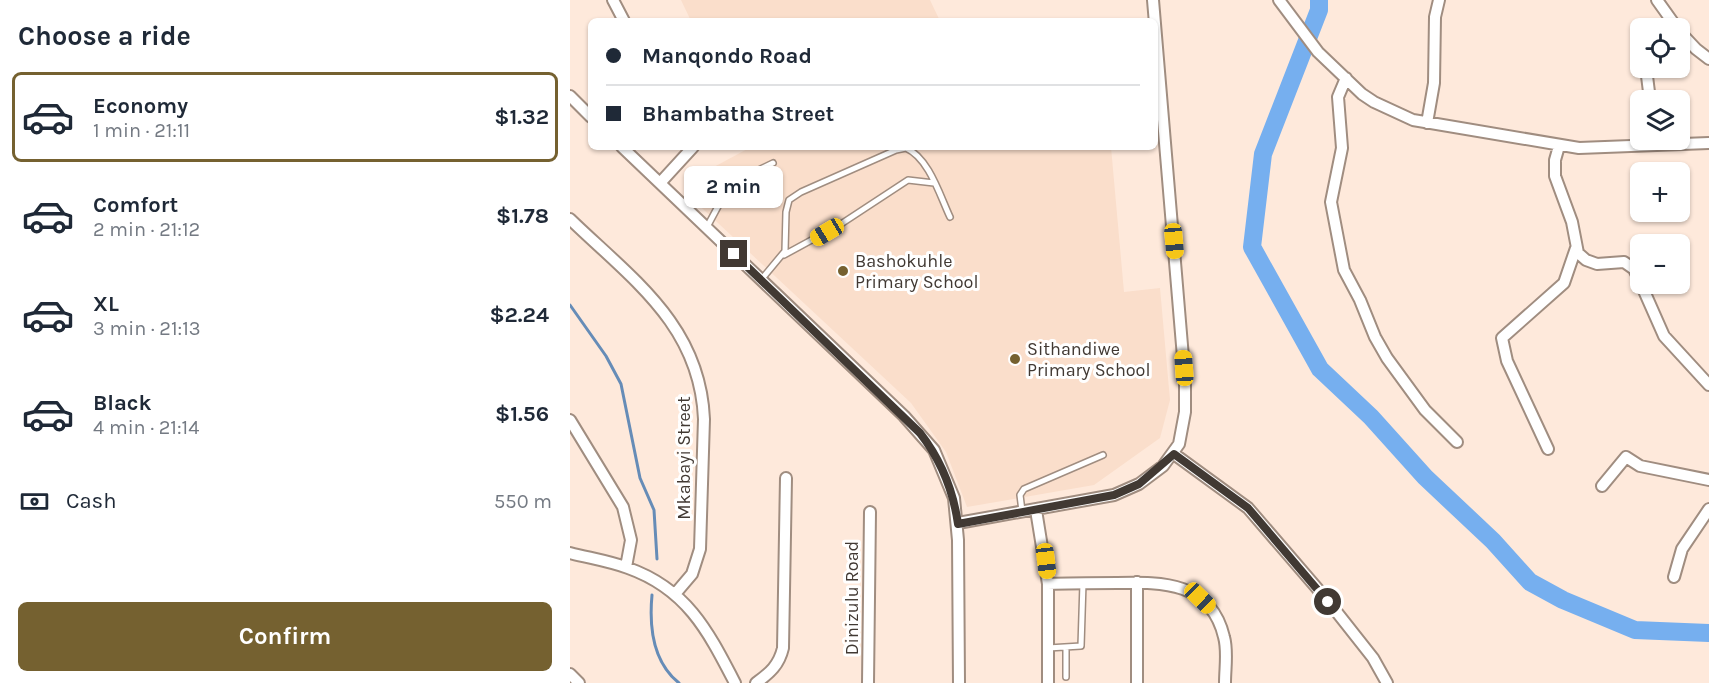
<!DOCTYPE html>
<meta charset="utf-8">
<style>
:root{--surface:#fff;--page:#f2f2f3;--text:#1f2937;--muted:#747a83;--line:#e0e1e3;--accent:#756130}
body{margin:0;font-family:Karla,sans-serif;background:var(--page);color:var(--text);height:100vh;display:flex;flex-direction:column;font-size:22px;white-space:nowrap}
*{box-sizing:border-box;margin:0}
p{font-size:20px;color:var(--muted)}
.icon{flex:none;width:33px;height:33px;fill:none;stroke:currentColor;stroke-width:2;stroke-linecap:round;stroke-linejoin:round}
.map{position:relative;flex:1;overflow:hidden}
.drawer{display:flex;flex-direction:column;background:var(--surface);width:570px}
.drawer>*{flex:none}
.guide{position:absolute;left:18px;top:18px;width:570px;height:132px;border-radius:9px;box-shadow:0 2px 4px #0004;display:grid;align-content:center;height:132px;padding:0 18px;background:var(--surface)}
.controls{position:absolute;left:1060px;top:18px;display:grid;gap:12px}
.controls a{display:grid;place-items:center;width:60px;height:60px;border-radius:9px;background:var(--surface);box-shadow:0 2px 4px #0004;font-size:30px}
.end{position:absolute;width:27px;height:27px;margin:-14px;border:8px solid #413933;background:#fff;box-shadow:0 0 0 3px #fff}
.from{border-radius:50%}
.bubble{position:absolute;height:42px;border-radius:9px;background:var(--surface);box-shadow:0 2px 4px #0004;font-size:20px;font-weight:700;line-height:42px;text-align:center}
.car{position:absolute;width:18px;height:36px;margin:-18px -9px;border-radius:8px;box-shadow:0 0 4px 2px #0007;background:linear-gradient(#f5c518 24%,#345 0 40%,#f5c518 0 76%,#345 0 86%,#f5c518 0)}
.guide b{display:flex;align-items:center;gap:21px;height:57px;font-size:22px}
.guide b+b{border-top:2px solid var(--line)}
.guide i{width:15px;height:15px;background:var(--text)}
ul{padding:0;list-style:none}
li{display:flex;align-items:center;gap:18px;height:90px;margin:0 12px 9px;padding:0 6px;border:3px solid transparent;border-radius:9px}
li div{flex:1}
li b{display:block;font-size:22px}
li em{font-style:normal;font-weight:700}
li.active{border-color:var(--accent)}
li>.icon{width:54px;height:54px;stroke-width:1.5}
h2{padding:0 18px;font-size:27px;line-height:72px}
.pay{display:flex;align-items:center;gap:15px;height:66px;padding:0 18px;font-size:22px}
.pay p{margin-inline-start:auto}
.action{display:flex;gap:12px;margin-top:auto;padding:12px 18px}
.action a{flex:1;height:69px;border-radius:9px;background:var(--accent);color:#fff;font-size:24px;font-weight:700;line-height:69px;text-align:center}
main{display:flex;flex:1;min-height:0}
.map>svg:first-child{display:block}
.built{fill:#fadecb}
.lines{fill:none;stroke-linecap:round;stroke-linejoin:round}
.stream{stroke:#668cb7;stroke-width:3}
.river{stroke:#76afef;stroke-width:18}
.service-casing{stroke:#a08d80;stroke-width:8}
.minor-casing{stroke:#a08d80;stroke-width:14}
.service{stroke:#fff;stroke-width:5}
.minor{stroke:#fff;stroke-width:10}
.route{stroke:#413933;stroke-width:8}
.poi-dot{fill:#756130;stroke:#fff;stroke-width:2}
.labels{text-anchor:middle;stroke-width:6;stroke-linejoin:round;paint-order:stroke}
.poi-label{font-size:18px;fill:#413933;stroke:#fff;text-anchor:start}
.street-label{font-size:18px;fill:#413933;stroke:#fff}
</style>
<main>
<section class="drawer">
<h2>Choose a ride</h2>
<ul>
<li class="active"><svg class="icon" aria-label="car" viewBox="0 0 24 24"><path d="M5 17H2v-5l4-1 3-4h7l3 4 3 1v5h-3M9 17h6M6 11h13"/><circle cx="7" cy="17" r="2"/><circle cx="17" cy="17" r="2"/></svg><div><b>Economy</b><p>1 min · 21:11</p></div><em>$1.32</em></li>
<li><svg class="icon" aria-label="car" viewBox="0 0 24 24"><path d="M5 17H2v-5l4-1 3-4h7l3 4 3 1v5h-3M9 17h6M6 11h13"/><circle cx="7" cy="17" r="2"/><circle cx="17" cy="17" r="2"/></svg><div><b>Comfort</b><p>2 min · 21:12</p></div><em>$1.78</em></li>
<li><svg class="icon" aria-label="car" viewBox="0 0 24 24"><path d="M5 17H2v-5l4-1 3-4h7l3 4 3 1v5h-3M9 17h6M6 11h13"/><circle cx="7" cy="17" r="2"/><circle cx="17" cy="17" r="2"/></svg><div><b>XL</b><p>3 min · 21:13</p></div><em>$2.24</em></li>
<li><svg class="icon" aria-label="car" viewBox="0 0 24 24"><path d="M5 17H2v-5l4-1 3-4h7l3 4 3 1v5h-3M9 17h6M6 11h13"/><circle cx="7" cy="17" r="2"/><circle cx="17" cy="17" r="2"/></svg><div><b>Black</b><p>4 min · 21:14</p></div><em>$1.56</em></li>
</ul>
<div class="pay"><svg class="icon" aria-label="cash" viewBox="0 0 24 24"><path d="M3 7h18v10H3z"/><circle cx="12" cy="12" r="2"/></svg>Cash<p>550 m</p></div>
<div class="action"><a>Confirm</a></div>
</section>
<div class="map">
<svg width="1139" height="683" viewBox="0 0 1139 683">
<rect width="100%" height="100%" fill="#fee9db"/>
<!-- built -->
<path class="built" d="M111,0H360L370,21H121Z
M181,147H541L554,292L590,288L600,400L590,438L524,485L397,507L376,452L341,403L119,196L142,168Z"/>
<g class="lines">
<!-- stream -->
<path class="stream" d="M0,305L36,356L51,384L70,478L84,510L87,559
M82,595C79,627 83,662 109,683"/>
<!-- river -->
<path class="river" d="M749,0V10L693,154L682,247L750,369L801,417L855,477L923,541L960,582L993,600L1065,630L1139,633"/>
<!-- service casing -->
<g class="service-casing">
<path id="service" d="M137,227L160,184L203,163
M214,255L271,224L338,180L364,183
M191,280L215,251L216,212L219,200L231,192L326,150L336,148C359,158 370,196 380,217
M452,511L450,495L454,489L533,455
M478,648L511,646L513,583
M496,677V648"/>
</g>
<!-- minor casing -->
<g class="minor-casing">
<path id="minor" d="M43,0L54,21
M709,0L748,52L792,94L804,102L843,120L1009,148L1139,143
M1087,0L1107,28
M1110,32L1126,49L1139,59
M1076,68L1080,100
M776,78L768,97L772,148L761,202L774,270L790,300L805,337L817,358L855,410L887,442
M0,96L21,117
M857,123L864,83L865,17L869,0
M989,146L985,160V176L1002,222L1008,253L1016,260L1027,264L1054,262L1064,269L1071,283
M52,147L334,416L364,450L384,498L388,540L389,683
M90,183L123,147
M0,219C62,279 130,325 134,419L130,549L122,574L105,594
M1071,284L1094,336L1139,385
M0,420L53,507L61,540L56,567
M978,449L937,361L932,338L994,283L1006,248
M604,454L678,508L758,601L803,658L817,683
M1032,486L1056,457L1070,466L1139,480
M466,510L478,584V683
M388,523L544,495L569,484L593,466L609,444L615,412V381L583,0
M0,553C19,558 39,561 58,568C117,589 138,631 165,683
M1104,577L1112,549L1139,509
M567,582V683
M478,584C501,583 524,583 547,583C593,582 641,582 654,637C658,651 655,668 655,683
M0,674L9,683
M186,683C200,673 209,665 213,648L216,478
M298,683L300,512"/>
</g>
<!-- service -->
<use href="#service" class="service"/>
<!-- minor -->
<use href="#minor" class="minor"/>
</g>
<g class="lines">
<!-- route -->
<path class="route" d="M164,254L350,433C371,460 383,489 388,524L544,495L569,484L604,454L678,508L758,602"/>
</g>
<!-- markers -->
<g class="poi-dot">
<circle cx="273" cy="271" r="6"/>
<circle cx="445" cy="359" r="6"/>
</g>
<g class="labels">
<!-- poi labels -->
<g class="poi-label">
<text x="285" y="267">Bashokuhle<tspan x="285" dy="21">Primary School</tspan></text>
<text x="457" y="355">Sithandiwe<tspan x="457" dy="21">Primary School</tspan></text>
</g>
<!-- street labels -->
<g class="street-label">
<text transform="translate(114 458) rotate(-90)" y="6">Mkabayi Street</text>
<text transform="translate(282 598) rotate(-90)" y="6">Dinizulu Road</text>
</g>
</g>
</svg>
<div class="controls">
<a><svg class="icon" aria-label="locate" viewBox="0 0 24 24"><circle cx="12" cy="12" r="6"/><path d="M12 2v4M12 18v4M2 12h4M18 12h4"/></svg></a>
<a><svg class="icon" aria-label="layers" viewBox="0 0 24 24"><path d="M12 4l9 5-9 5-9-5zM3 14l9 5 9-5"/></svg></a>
<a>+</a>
<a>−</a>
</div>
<i class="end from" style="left:758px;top:602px"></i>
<i class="end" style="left:164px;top:254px"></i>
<div class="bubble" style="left:114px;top:166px;width:99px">2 min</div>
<i class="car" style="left:257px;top:232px;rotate:239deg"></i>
<i class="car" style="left:604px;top:241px;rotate:175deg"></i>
<i class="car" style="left:614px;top:368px;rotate:356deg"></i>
<i class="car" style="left:476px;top:561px;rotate:173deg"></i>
<i class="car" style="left:630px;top:598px;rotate:134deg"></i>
<div class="guide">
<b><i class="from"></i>Manqondo Road</b>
<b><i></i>Bhambatha Street</b>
</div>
</div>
</main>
